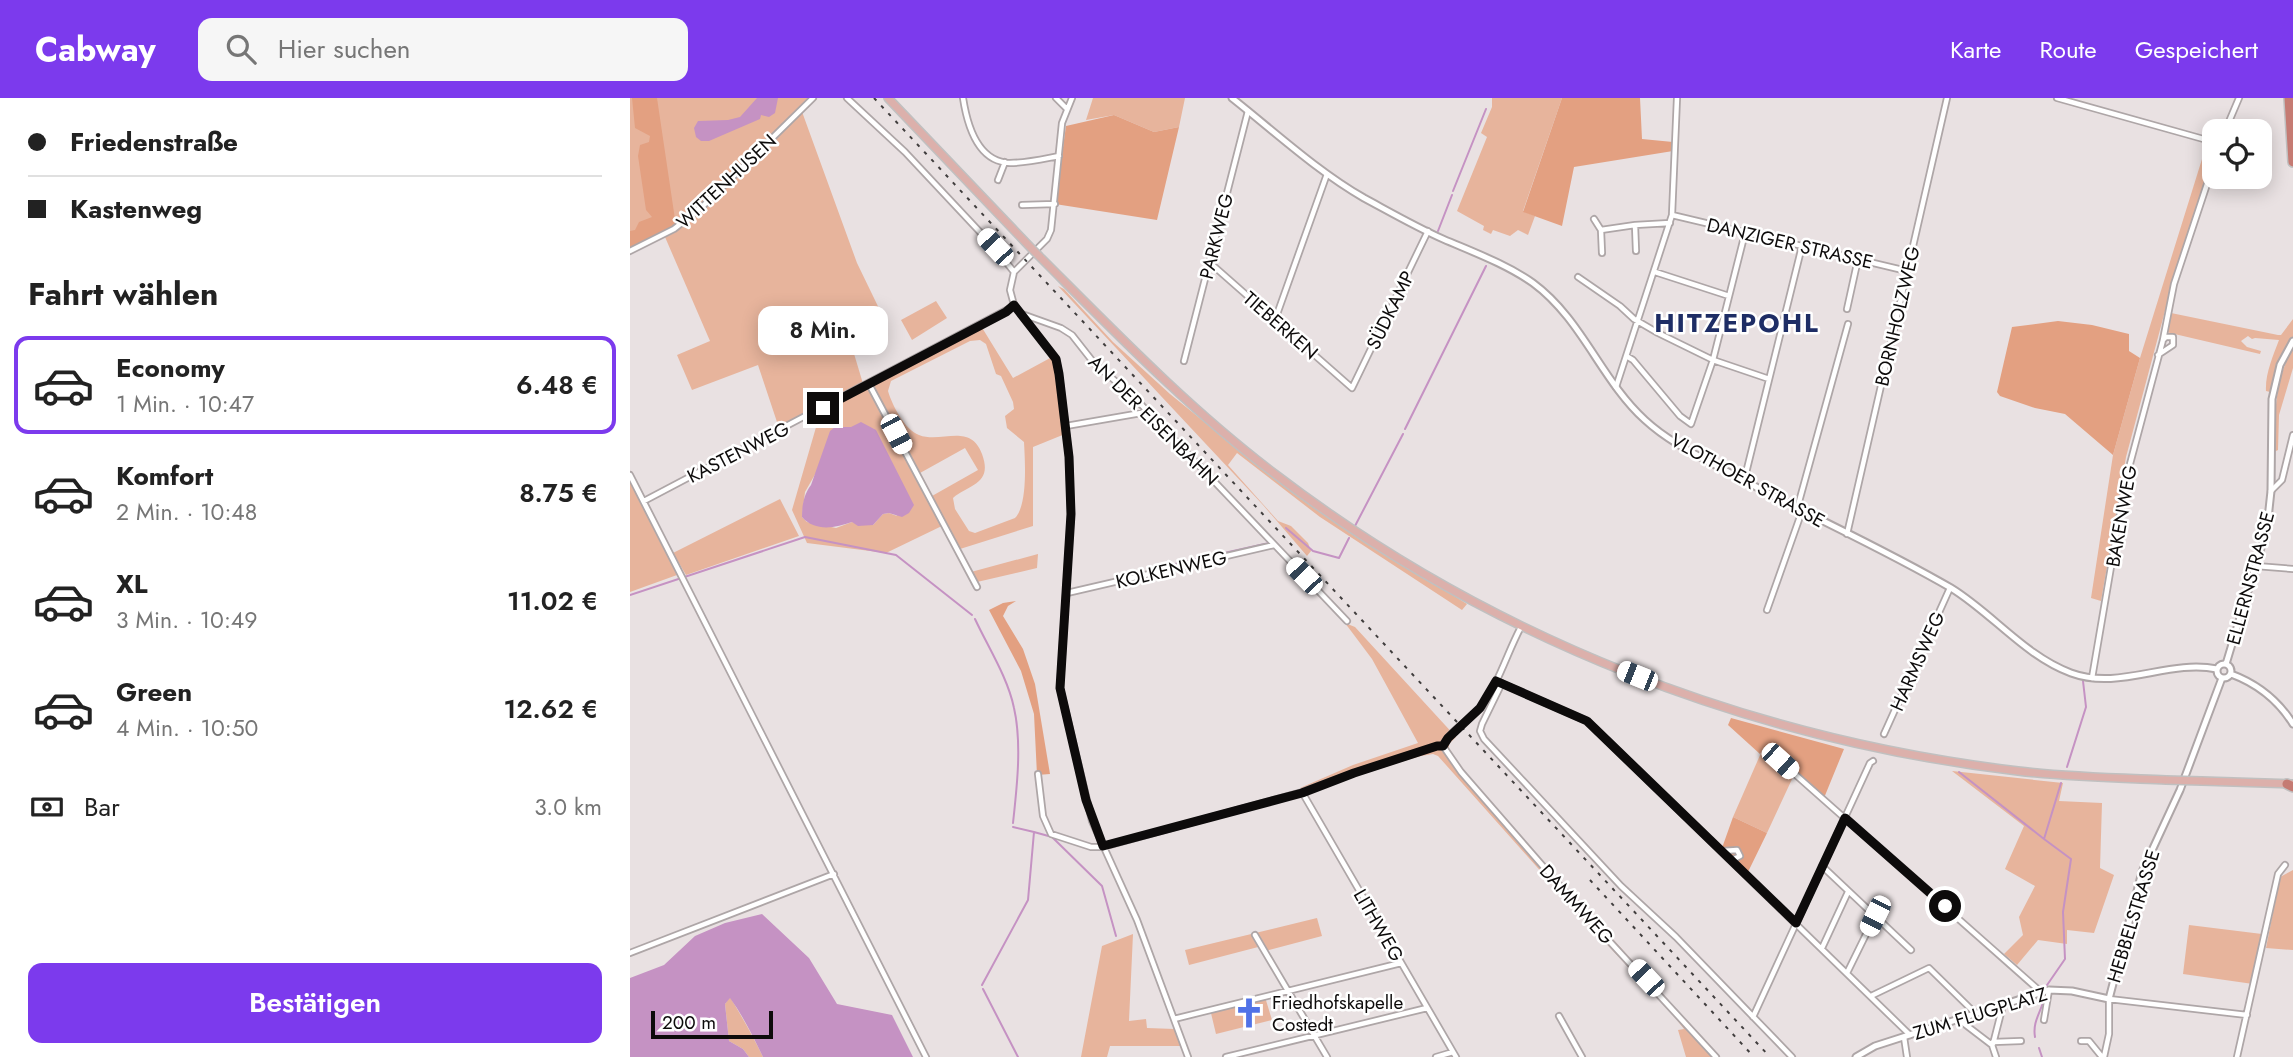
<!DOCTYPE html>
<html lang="de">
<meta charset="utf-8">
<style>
:root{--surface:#fff;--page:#f6f6f6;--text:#222;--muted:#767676;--line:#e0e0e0;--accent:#7c3aed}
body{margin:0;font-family:Jost,sans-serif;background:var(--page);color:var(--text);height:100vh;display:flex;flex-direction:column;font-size:26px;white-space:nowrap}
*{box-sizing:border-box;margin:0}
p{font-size:23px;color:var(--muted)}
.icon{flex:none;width:38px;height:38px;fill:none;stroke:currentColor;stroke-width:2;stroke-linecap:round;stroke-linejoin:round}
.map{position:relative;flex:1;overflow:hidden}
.drawer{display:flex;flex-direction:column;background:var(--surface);width:630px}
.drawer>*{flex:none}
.banner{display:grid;align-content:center;height:154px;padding:0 28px;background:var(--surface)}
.fabs{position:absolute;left:1572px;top:21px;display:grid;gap:14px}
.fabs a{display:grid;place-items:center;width:70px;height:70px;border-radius:14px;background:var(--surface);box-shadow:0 4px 18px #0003;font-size:35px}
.scale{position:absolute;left:21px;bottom:18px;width:122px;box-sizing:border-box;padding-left:7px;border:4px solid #0d0b0b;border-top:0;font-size:19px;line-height:24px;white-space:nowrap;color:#0d0b0b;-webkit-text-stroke:5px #fff;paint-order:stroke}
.end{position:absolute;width:32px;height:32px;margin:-16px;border:9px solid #0d0b0b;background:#fff;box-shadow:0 0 0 4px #fff}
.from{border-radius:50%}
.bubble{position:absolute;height:49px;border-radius:14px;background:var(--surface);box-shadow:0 4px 18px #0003;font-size:23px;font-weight:600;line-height:49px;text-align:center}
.car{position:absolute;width:21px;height:42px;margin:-21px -10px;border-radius:9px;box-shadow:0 0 5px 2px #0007;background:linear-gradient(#fff 24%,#345 0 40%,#fff 0 76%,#345 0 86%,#fff 0)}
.banner b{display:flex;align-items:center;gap:24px;height:66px;font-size:26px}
.banner b+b{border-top:2px solid var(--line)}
.banner i{width:18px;height:18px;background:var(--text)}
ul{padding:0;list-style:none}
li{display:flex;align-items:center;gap:21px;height:98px;margin:0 14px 10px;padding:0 14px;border:4px solid transparent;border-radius:14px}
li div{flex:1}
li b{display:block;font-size:26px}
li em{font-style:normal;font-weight:600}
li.active{border-color:var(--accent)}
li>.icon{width:63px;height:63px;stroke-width:1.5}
h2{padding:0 28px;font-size:32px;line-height:84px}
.pay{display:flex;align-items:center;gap:18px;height:77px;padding:0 28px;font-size:26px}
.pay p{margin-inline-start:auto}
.primary-button{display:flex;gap:14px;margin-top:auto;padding:14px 28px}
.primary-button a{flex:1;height:80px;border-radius:14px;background:var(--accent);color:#fff;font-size:28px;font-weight:600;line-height:80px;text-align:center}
header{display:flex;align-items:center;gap:42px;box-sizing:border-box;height:98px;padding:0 35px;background:var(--accent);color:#fff}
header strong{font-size:33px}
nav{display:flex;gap:38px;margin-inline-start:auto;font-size:24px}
.search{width:490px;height:63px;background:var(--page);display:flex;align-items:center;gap:18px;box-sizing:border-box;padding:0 24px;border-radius:14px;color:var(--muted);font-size:26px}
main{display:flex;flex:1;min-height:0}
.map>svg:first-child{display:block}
.green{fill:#e7b49c;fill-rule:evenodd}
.forest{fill:#e3a081}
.water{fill:#c592c3}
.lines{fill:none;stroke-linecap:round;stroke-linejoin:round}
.stream{stroke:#c592c3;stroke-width:2}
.minor-casing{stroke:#aea6a7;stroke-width:8}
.tertiary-casing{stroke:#aea6a7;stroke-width:9}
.primary-casing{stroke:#c0c0c0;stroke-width:10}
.motorway-casing{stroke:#c0c0c0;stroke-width:12}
.minor{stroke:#fff;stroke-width:4.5}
.tertiary{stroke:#fff;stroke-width:5}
.primary{stroke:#dcb0ab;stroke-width:7}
.motorway{stroke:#c57b73;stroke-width:9}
.rail{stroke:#413e3e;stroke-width:2;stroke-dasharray:3.5 7;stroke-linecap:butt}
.primary-bridge-casing{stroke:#c0c0c0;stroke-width:10;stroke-linecap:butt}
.primary-bridge{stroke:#dcb0ab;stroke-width:7}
.route{stroke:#0d0b0b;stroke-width:9}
.labels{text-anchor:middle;stroke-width:5;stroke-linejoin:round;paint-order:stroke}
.street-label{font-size:19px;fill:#0d0b0b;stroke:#fff}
.poi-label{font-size:19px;fill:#0d0b0b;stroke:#fff;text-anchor:start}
.district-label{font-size:26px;font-weight:bold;letter-spacing:2px;fill:#1e2d65;stroke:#fff}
</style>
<header>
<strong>Cabway</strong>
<div class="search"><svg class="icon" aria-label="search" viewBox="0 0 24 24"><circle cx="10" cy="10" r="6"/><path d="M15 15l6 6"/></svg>Hier suchen</div>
<nav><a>Karte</a><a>Route</a><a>Gespeichert</a></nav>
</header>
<main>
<section class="drawer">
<div class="banner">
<b><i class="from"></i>Friedenstraße</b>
<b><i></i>Kastenweg</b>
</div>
<h2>Fahrt wählen</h2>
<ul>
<li class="active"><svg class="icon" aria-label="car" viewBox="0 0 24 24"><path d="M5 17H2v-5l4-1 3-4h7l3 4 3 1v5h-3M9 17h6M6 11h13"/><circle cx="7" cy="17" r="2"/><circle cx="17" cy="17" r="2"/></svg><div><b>Economy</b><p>1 Min. · 10:47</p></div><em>6.48 €</em></li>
<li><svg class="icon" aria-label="car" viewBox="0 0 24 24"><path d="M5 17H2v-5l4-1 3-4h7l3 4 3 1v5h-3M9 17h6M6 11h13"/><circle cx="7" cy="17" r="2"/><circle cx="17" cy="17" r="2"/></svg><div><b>Komfort</b><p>2 Min. · 10:48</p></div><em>8.75 €</em></li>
<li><svg class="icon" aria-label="car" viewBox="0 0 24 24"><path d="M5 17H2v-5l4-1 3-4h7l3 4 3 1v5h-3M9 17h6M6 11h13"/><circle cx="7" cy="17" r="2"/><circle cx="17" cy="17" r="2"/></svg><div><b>XL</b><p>3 Min. · 10:49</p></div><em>11.02 €</em></li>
<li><svg class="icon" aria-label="car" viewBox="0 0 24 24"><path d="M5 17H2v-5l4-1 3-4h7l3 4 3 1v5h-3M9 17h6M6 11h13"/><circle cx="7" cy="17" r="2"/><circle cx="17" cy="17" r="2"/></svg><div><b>Green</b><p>4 Min. · 10:50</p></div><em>12.62 €</em></li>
</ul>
<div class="pay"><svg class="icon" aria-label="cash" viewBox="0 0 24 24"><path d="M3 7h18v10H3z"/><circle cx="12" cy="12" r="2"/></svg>Bar<p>3.0 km</p></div>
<div class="primary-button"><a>Bestätigen</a></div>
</section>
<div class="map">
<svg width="1663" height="959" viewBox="0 0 1663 959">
<rect width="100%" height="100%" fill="#e9e1e2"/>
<!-- green -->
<path class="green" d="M0,0H180L171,11L227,165L258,229L222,249L234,289L351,228L383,280L422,259L435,336L403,349V428L330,451L316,426L256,455L177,445L162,412L191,312L150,333L128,267L62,292L47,257L80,243L35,139L0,155ZM350,242L356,246L366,276L371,278L383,304L384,311L375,318L377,330L394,344C395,362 398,407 385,420L345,435L339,433L325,411L323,400C340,386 363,386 352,356C340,324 311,346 289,337C275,332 262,307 258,293L261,283L340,243ZM212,329L221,330L267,418L259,415L253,416L243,427L222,424L206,430L177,424L172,419L175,394ZM335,350L348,372L302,398L290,375Z
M463,0H555L549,29L524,34L484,17L456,22Z
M862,0H932L893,113L905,118L898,137L888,132L880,138L863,132L861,136L853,132L854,128L827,113L857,39L851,35L862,9Z
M1577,45L1584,46V57L1543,183L1496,359L1471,503L1461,500L1483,357L1510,260Z
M428,188L434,191L483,244L540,296L609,352L692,415L837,506L832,512L690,419L607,355L598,367L648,423L661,428L678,445L681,453L677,458L633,407Z
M306,203L317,220L282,242L271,222Z
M1541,215L1648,237H1651L1663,221V239L1647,267L1640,294L1636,293C1635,276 1643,258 1649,242L1625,240L1622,241L1618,238L1611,243L1617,249L1631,253L1630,256L1536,234Z
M1663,250V270L1649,317L1648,352L1644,354C1645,317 1644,283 1663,250Z
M0,384L47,477L0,494Z
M150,401L169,438L56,477L43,455Z
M408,456L407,470L347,484L341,474Z
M715,525L725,529L826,639L819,646V654L855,699L1089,959H1056L1048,932L1054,931L1043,917L956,824L808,658L803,656L791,658L725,677L681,694L678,697V703L670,690L723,667L788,645L742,561Z
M1134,648L1146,658V663L1163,679L1137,735L1103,719Z
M1322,673L1433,685L1429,703L1472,705L1470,770L1484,777L1464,835L1437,832V846L1408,842L1387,867L1374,856L1393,837L1389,819L1405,788L1375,771L1394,728Z
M1663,772V852L1636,850L1650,779Z
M687,820L692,838L635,853L632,848L559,867L555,852Z
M1559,827L1632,836L1623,886L1553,876Z
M503,836L499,923L516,921L517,930L545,931L552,948H480L477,959H451L472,848Z
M100,899C112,919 123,938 133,959H119L113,951L99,943L95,906Z
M635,899L642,922L586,936L580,911Z"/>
<!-- forest -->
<path class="forest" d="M2,0H27L46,128L0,150V133L5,132L9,124L22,119L16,112L8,58L10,47L19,44L20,38L5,30Z
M932,0H1010L1012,41L1043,44V53L944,69L932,128L893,114Z
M484,17L524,34L549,29L527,122L425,106L436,28Z
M1428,223L1462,227L1499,236V253L1510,260L1483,357L1435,316L1405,310L1370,298L1367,294L1382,229Z
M386,503L378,508L373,518L393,551L405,586L420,676L407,677L404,616L391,573L359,512L373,505Z
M1101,620L1214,651L1194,700L1134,649L1130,656L1098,627Z
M1103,719L1137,735L1118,774L1092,750Z"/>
<!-- water -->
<path class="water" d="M127,0H148L145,15L139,19L131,17L130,21L79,43H71L66,39L64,30L68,23L98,22L110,19Z
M231,324L246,332L284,407L279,415L272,419L259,415L253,416L243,427L228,428L222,424C205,430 185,434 172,419C172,407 174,396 181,387L200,333L205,329H221Z
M132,816L179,860L207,906L262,917L283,959H133C123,938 113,918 100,900L95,906L99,943L113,951L119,959H0V880L34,867L65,838L95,825Z"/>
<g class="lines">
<!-- stream -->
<path class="stream" d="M823,93L856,11
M808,133L822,97
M775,331L856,168
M725,428L773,336
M656,430L683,453L709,460L719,440
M545,466L639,445
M0,497L175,439L266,457L342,517
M345,521C358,549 378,580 384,610C392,645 387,689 383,725
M1437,669L1456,609L1453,583
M1329,674L1414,741
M404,734L422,739L472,788L486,838
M352,887L398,802L404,734L383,729
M1415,890L1435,861L1433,814L1441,761L1414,741L1431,685
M353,891L388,959
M1405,939C1402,922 1413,912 1415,896
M1409,950L1412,959"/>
<!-- minor casing -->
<g class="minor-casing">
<path id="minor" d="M217,0L275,54L364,149L384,174
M333,0C337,26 347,64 380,65C396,65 413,61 429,58
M426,0L437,11
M442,0L432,25L421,132L417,141L384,174L380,192L384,207L426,261L429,276L439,359L441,416L430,590L462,723L507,822L558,959
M1427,0L1584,44
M1595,33L1609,0
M368,82L375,64
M392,107L425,106
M1042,117L1277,173
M964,121L971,132
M0,153L44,131L73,108L183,0
M1006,153L1005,127L1040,125
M972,155L971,132L1005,127
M579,164L722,290L798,133
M1025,174L1099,198
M948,179L990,208L1004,221L1028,235L1083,262L1139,281
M1217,211L1228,161
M392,216L431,230L442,237L464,265L503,298L717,523
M645,222L697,76
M1533,242L1544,186L1584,65
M998,259L1003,262L1050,318L1061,326L1083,262L1115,135
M554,263L618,13
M239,286L347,489
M986,289L1042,117L1047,0
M436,328L517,314
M0,377L296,959
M1114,383L1172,148
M1641,393L1652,382L1663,337
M14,403L384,208
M1167,411L1218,226
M1217,436L1317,0
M1626,468L1663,471
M437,495L644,447
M1137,512L1172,413
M1462,580L1496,381L1533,242L1536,239H1543V247L1528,257
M866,583L957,623L1280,937
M872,585L852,626L850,633L854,641L991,788L1046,839L1162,959
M1254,636L1320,490
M813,648L831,674L959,821L1086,959
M813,648C819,632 840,623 851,609C869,585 877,555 891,529
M1147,655L1150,663L1411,894
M408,676L413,718L421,736L461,749H473L672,694L724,675L807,648H813
M672,694L826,959
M1092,753L1107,752L1110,758L1102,762
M1192,768L1245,818L1217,875
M1245,818L1281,852
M625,837L697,959
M1192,850L1218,794
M0,855L204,776
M1241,898L1299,870L1346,916
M929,918L952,959
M1123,919L1240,665L1243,663
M544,921L771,865
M1328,921L1362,947L1366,959
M1414,922L1419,892
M1274,939L1277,959
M1451,943H1459L1472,959
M1363,944L1391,943
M1363,946L1373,907
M596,959L797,910
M806,959L823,954
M1474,959L1479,936V901L1617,917
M1607,959L1648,776L1655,767"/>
</g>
<!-- tertiary casing -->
<g class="tertiary-casing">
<path id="tertiary" d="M602,0C645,34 687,73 734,100C760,114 786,129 813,141C843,154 876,166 903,185C952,221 971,282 1015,322C1040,345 1071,359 1100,375C1173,415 1249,448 1321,490C1362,515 1395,558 1441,575C1490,593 1538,561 1587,571
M1587 573a7 7 0 1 1 14 0a7 7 0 1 1-14 0Z
M1596,566L1637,430L1641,393L1642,301L1650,267L1663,243
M1601,576C1628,586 1648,602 1663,626
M1226,959L1245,948L1419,892L1442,893L1479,901L1512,774L1550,692L1592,580"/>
</g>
<!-- primary casing -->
<g class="primary-casing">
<path id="primary" d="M258,0L402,151
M409,158C485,234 559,311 645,376C861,541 1119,641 1388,673C1437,679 1487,680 1536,682
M1572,683L1662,686"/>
</g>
<!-- motorway casing -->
<g class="motorway-casing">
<path id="motorway" d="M1659,0L1663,64
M1657,686L1663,689"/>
</g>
<!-- minor -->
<use href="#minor" class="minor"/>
<!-- tertiary -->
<use href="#tertiary" class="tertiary"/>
<!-- primary -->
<use href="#primary" class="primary"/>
<!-- motorway -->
<use href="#motorway" class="motorway"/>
<!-- rail -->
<path class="rail" d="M244,0L1140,959
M960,782L1124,959"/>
<!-- primary-bridge casing -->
<g class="primary-bridge-casing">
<path id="primary-bridge" d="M402,151L409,158
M1536,682L1572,683"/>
</g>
<!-- primary-bridge -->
<use href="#primary-bridge" class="primary-bridge"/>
</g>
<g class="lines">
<!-- route -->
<path class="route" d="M193,310L376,214L384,207L426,261L429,276L439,359L441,416L430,590L456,702L473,748L672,695L724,675L807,648H813L818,640L850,610L866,583L957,623L1166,825L1215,720L1315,808"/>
</g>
<!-- icons -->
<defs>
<g id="church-bare" transform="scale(2.415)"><path d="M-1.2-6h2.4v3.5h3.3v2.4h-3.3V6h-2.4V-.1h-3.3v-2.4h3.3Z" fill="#5172e7" stroke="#fff" stroke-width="2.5" paint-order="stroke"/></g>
</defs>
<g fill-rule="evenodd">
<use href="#church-bare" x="619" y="915"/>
</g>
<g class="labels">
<!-- street labels -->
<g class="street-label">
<text transform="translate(96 83) rotate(-43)" y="7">WITTENHUSEN</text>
<text transform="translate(586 138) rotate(-76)" y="7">PARKWEG</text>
<text transform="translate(1160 145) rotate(13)" y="7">DANZIGER STRASSE</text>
<text transform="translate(760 212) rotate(-64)" y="7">SÜDKAMP</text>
<text transform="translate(1267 218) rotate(-77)" y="7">BORNHOLZWEG</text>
<text transform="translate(651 227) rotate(41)" y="7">TIEBERKEN</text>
<text transform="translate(524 322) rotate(45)" y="7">AN DER EISENBAHN</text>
<text transform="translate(108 354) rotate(-27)" y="7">KASTENWEG</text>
<text transform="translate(1118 382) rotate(29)" y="7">VLOTHOER STRASSE</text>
<text transform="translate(1491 418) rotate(-80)" y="7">BAKENWEG</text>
<text transform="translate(541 471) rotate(-13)" y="7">KOLKENWEG</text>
<text transform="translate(1620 480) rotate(-75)" y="7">ELLERNSTRASSE</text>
<text transform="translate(1287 563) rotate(-66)" y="7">HARMSWEG</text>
<text transform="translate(947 806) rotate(48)" y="7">DAMMWEG</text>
<text transform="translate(1503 818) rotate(-73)" y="7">HEBBELSTRASSE</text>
<text transform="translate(749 827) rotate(60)" y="7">LITHWEG</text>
<text transform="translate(1350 915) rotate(-17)" y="7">ZUM FLUGPLATZ</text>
</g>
<!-- poi labels -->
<g class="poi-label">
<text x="642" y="911">Friedhofskapelle<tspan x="642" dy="22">Costedt</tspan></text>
</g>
<!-- district labels -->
<g class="district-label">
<text x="1107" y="234">HITZEPOHL</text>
</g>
</g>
</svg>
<div class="fabs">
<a><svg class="icon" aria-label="locate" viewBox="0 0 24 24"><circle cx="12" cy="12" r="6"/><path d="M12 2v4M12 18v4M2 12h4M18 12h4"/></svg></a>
</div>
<div class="scale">200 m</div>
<i class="end from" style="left:1315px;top:808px"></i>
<i class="end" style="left:193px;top:310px"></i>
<div class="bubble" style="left:128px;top:208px;width:130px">8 Min.</div>
<i class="car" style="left:365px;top:149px;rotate:317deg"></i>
<i class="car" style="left:266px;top:336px;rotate:152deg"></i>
<i class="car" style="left:674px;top:478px;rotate:316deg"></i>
<i class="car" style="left:1007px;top:578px;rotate:292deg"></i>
<i class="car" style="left:1150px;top:663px;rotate:132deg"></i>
<i class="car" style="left:1245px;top:818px;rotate:206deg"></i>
<i class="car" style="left:1016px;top:880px;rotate:317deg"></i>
</div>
</main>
